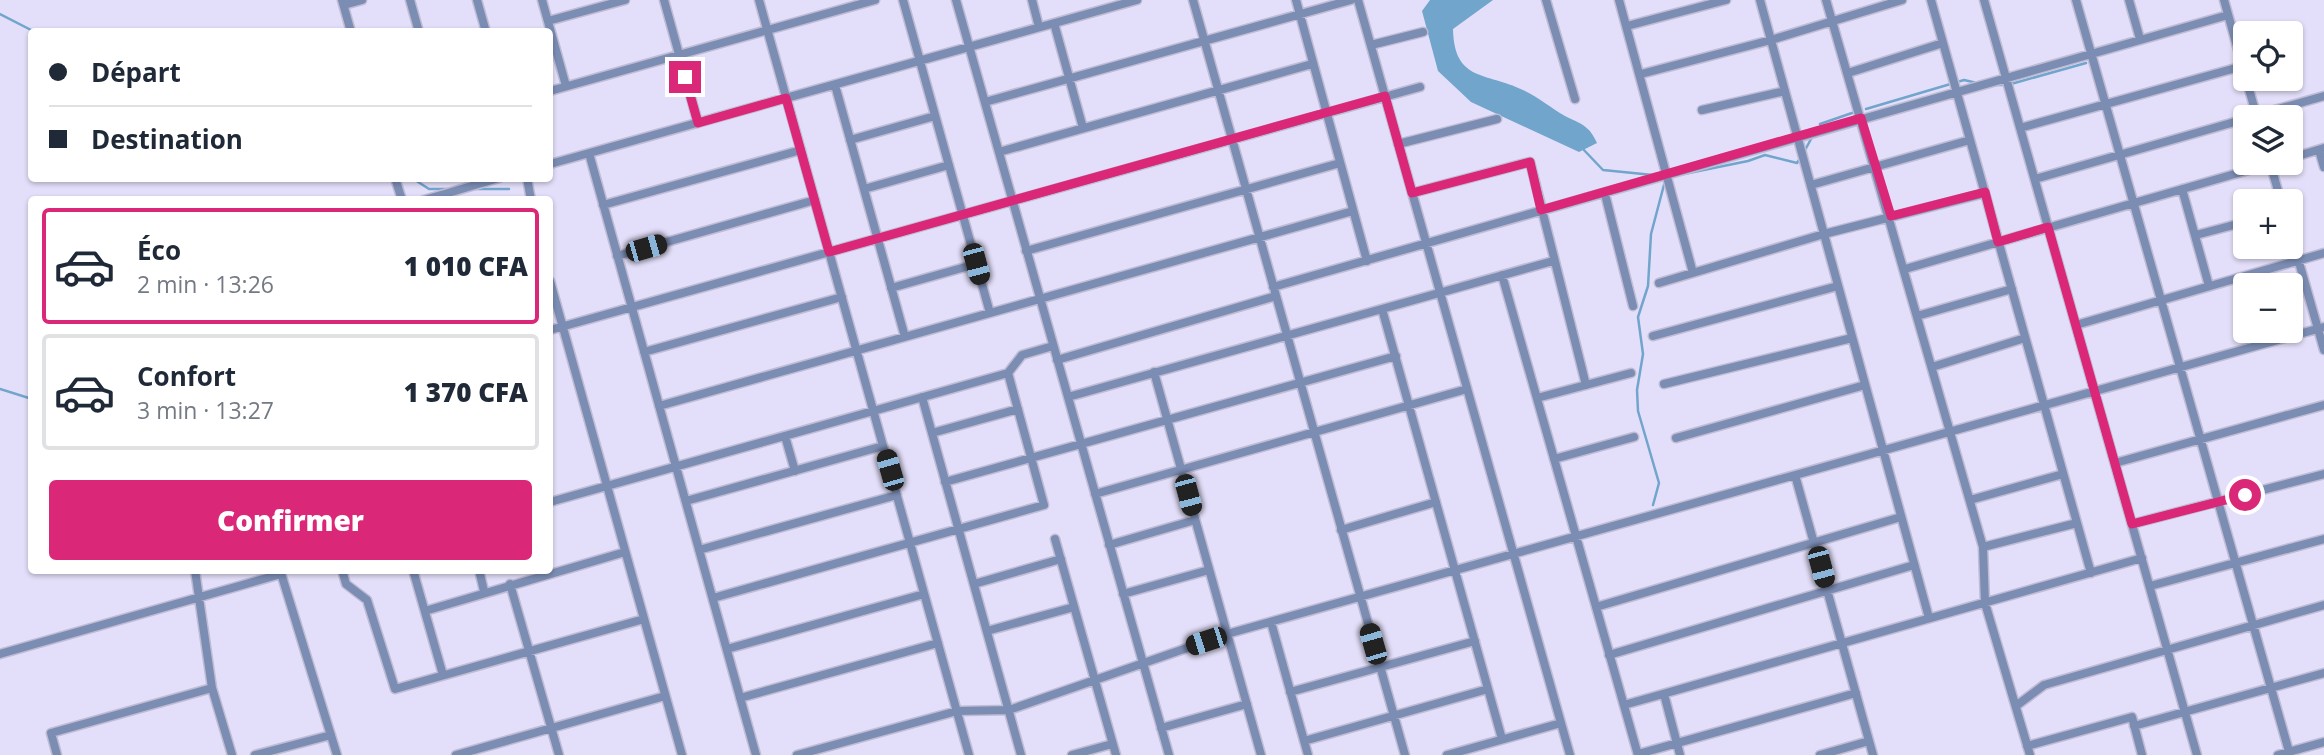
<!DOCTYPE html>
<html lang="fr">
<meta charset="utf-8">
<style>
:root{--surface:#fff;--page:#f6f6f7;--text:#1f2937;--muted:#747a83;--line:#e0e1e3;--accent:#db2777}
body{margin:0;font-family:"Open Sans",sans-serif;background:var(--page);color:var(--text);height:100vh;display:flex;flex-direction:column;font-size:26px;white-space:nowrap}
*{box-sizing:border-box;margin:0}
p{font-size:23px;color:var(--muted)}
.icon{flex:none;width:38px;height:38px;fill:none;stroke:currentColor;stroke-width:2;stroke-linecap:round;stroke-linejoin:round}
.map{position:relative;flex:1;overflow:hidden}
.panel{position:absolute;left:28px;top:196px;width:525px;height:378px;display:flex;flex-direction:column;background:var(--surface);border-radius:7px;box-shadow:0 2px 5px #0004}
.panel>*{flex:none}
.guide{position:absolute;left:28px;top:28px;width:525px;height:154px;border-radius:7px;box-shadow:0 2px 5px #0004;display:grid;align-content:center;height:154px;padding:0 21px;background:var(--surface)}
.fabs{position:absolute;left:2233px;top:21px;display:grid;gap:14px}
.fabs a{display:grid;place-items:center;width:70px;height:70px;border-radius:7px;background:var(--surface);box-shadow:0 2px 5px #0004;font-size:35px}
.end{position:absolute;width:32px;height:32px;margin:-16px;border:9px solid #db2777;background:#fff;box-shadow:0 0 0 4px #fff}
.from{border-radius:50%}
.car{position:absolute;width:21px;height:42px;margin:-21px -10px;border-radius:9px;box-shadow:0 0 5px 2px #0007;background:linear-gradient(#222 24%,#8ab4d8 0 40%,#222 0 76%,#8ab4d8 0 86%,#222 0)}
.guide b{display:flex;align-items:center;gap:24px;height:66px;font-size:26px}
.guide b+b{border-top:2px solid var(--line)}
.guide i{width:18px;height:18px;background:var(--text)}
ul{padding:12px 0 0;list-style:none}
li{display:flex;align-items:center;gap:21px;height:116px;margin:0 14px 10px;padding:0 7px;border:4px solid var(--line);border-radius:7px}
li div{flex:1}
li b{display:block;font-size:26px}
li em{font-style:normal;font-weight:800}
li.selected{border-color:var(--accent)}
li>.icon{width:63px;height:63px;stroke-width:1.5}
.primary-button{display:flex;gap:14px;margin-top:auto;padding:14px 21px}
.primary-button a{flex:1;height:80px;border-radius:7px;background:var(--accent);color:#fff;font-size:28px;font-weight:800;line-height:80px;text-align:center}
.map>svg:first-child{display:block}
.water{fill:#71a5cc}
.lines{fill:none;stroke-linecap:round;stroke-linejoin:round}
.stream{stroke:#71a5cc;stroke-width:2.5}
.minor-casing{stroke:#c0bcd4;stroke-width:11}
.minor{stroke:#7c8db4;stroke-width:8}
.route{stroke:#db2777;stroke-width:9}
</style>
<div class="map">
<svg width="2324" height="755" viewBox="0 0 2324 755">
<rect width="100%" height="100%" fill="#e3dffa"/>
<!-- water -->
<path class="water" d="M1430,0H1493L1453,29C1454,82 1486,72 1523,90C1538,97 1551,108 1565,116C1581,124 1589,125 1597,143L1579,152L1471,102L1438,71L1422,11Z"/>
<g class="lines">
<!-- stream -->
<path class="stream" d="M0,14L35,32
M2011,84L2086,63
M1991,85H2005
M1866,109L1964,80L1977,83
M1820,124L1852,113
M1582,148L1603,170L1653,175
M1804,152L1811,139
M1684,174L1748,161L1765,155L1797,163L1801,157
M412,178L429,189H450
M474,189H509
M0,389L32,399
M1653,505L1659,483L1638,411L1637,390L1643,354L1638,317L1648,286L1651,234L1665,181"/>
<!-- minor casing -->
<g class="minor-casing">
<path id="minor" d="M342,0L351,32
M410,0L419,32
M477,0L486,32
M542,0L566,86
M664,0L698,123
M759,0L969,755
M903,0L990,313
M956,0L1169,755
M1032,0L1039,27
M1193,0L1405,755
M1296,0L1367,261
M1358,0L1570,755
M1546,0L1575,99
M1619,0L1693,273
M1760,0L1929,618
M1826,0L1983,547L1985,603L2030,755
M1931,0L2091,573
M1984,0L2197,755
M2076,0L2290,755
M2129,0L2140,39
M2224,0L2245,75
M344,5L362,0
M548,21L625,0
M1054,23L1083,128
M1627,26L1726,0
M1371,45L1423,32
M1848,73L1943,43
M1641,74L1771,40L1902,0
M2246,79L2257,117
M835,85L905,337
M550,91L875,0
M985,102L1351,0
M1702,110L1785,91
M2250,117L2324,96
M2020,128L2243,66
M850,140L935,116
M1398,144L1497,119
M2319,150L2324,167
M999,152L1312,64
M589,153L756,755
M2291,158L2324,148
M2270,163L2281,201
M550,164L1137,0
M395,178L402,200
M527,178L531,200
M2035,179L2245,119
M1811,185L1970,140
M864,189L949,165
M2182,189L2209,286
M1412,193L1530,162L1586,385
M1605,194L1633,306
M424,200L499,178
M603,205L801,150
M2291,234L2324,350
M2196,235L2245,222
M1026,251L1340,163
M617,256L815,200
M1905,269L2273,163
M1502,275L1638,755
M550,281L682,755
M1659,283L1824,234L1985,193
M1273,287L2228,15
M891,288L976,264
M1382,309L1502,739
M1917,316L2012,289
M2076,325L2324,253
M550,330L1420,87
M1653,336L1838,286
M644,352L842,297
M1057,360L1276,296
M1932,367L2025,338
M1154,372L1261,755
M1664,384L1852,338
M922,397L1021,755
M1068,397L1553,261
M1537,398L1631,373
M659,406L1353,211
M932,433L1018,409
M785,436L795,471
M1676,438L1865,385
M1554,459L1634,437
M2115,463L2324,405
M1795,475L1873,755
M945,482L1396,356
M1095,494L1467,389
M1970,500L2063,474
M686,501L883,446
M550,502L1008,373L1022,355L1053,346
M2132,524L2324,474
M1341,530L1436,502
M1055,539L1116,755
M1109,545L1195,520
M1983,547L2077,523
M699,550L897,495
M195,570L212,688L232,755
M280,570L337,755
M342,570L346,584L367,600L395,689L644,619
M413,570L443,675
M479,570L484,591
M510,584L559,755
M974,584L1061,559
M2150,586L2324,539
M1123,594L1209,570
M713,598L1044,505L1008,373
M1596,607L1901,517
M425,611L625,552
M1271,622L1308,755
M987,631L1074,607
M727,649L924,594
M0,654L281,574
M1609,655L1914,565
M1290,692L1475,641
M1664,694L1680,755
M740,698L938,643
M1624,705L2142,558
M2016,706L2044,685L2324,605
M2134,726L2324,673
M1161,728L1247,704
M1304,741L1488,689
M2027,746L2132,717L2142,755
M1638,754L1856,693
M57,755L51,733L212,688
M255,755L331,735
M456,755L665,696
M797,755L957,711L1009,710L1227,634L2324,327
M1072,755L1112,744
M1447,755L1561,723
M1820,755L1869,741
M2278,755L2324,742"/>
</g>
<!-- minor -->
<use href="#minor" class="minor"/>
</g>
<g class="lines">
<!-- route -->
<path class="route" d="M685,77L698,123L786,98L829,252L1385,96L1412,193L1530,162L1541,210L1861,118L1891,216L1985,192L1998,242L2048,227L2132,524L2245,495"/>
</g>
</svg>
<div class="fabs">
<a><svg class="icon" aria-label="locate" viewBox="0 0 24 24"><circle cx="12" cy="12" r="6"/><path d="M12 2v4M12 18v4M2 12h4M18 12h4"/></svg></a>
<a><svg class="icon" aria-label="layers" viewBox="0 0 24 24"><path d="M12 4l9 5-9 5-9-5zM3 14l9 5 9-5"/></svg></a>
<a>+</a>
<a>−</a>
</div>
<i class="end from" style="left:2245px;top:495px"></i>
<i class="end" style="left:685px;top:77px"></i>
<i class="car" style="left:646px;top:248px;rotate:74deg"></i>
<i class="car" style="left:976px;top:264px;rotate:165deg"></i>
<i class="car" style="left:890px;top:470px;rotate:344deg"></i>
<i class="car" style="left:1188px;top:495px;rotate:165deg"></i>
<i class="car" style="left:1821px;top:567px;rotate:165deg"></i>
<i class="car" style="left:1206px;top:641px;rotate:252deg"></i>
<i class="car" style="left:1373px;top:644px;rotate:344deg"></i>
<div class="guide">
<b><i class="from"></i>Départ</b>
<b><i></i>Destination</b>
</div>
<section class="panel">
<ul>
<li class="selected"><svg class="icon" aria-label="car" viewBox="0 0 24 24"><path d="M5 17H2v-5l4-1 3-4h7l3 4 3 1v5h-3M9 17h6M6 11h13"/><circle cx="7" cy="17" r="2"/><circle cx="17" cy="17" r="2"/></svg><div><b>Éco</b><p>2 min · 13:26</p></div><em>1 010 CFA</em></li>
<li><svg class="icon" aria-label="car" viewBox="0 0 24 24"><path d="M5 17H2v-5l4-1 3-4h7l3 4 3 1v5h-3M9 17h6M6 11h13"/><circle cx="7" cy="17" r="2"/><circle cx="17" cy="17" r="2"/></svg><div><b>Confort</b><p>3 min · 13:27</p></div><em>1 370 CFA</em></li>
</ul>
<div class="primary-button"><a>Confirmer</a></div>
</section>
</div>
